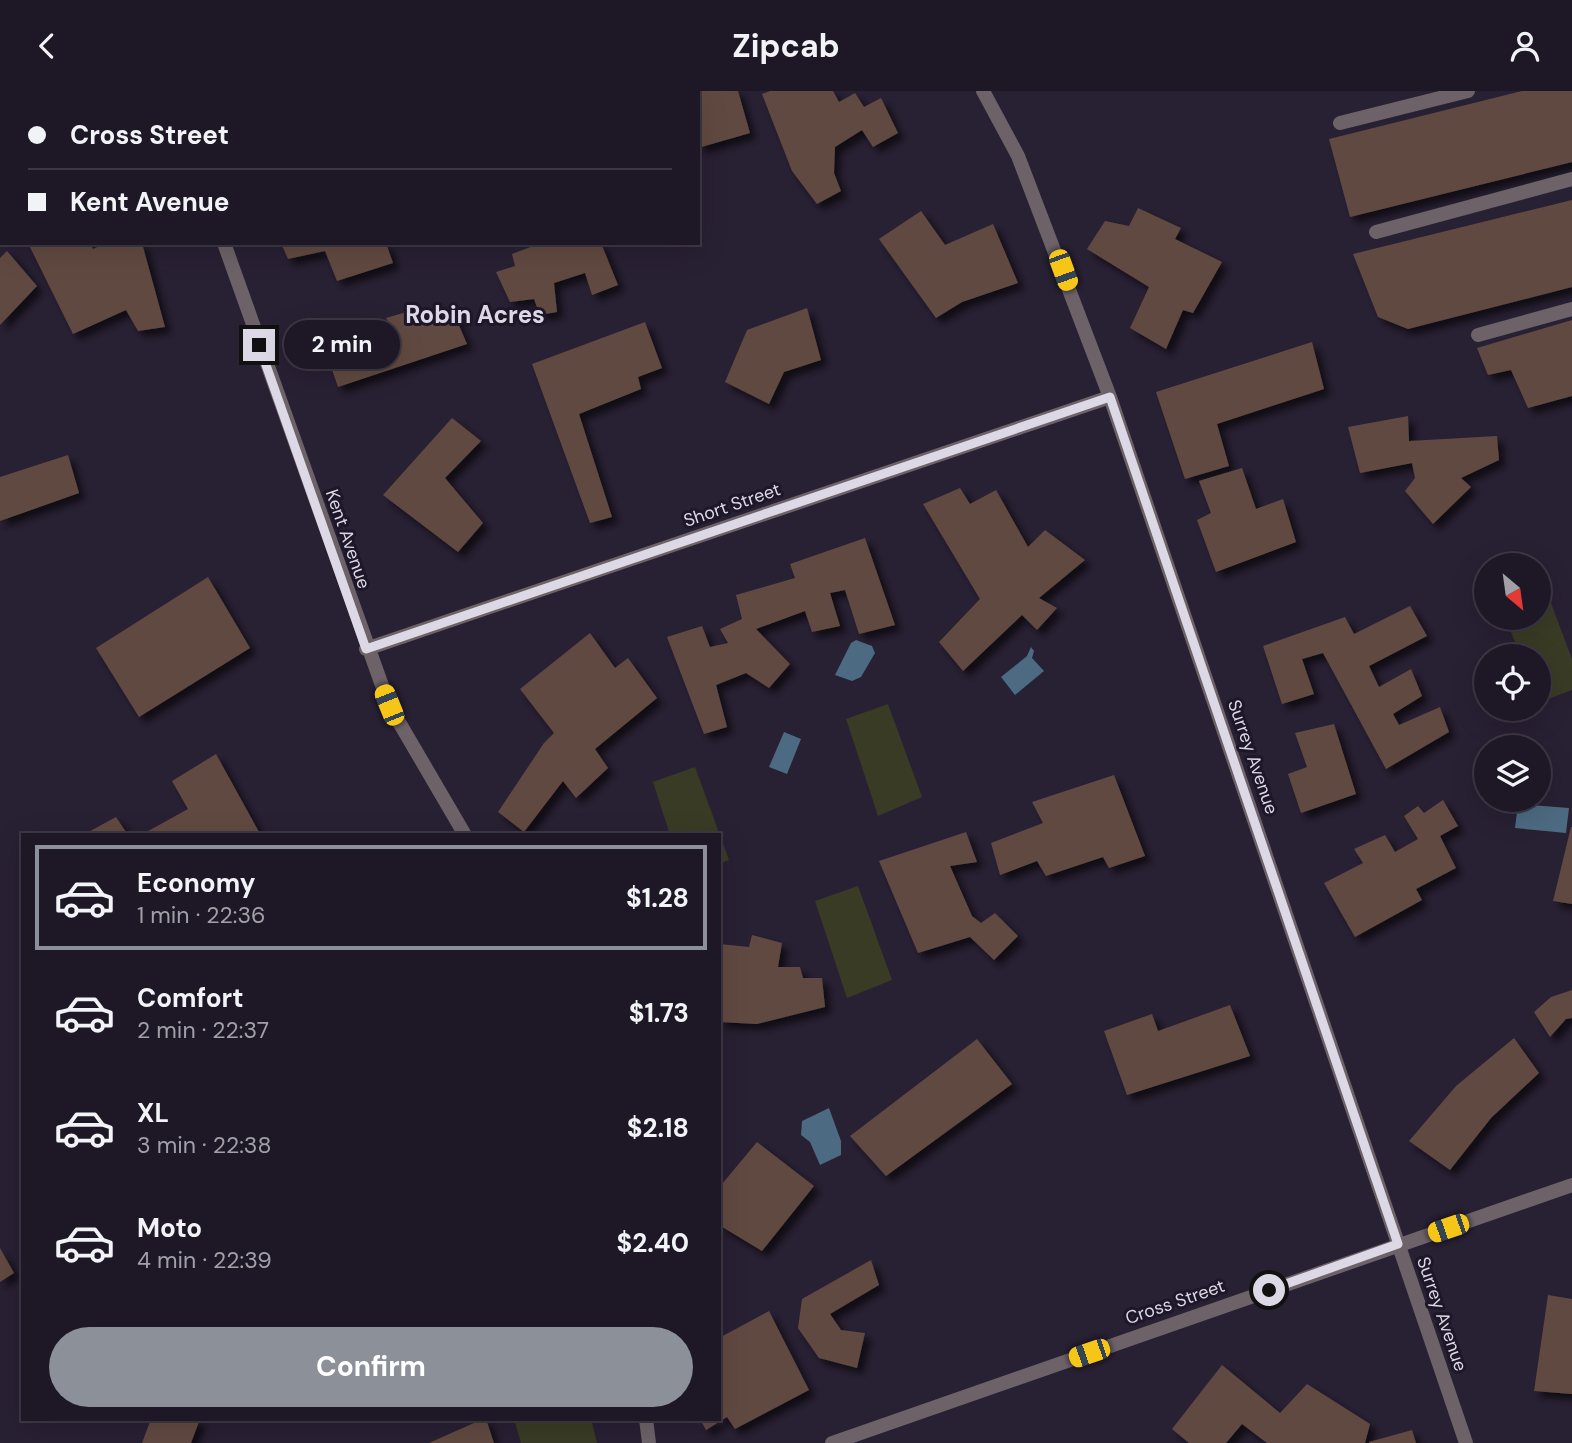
<!DOCTYPE html>
<meta charset="utf-8">
<style>
:root{--surface:#1e1826;--page:#2b2532;--text:#f1f3f6;--muted:#a1a0a7;--line:#3c3743;--accent:#8c9099}
body{margin:0;font-family:"DM Sans",sans-serif;background:var(--page);color:var(--text);height:100vh;display:flex;flex-direction:column;font-size:26px;white-space:nowrap}
*{box-sizing:border-box;margin:0}
p{font-size:23px;color:var(--muted)}
.icon{flex:none;width:38px;height:38px;fill:none;stroke:currentColor;stroke-width:2;stroke-linecap:round;stroke-linejoin:round}
.map{position:relative;flex:1;overflow:hidden}
.drawer{position:absolute;left:21px;top:742px;width:700px;height:588px;display:flex;flex-direction:column;background:var(--surface);border-radius:0px;box-shadow:0 7px 28px #0002,0 0 0 2px var(--line)}
.drawer>*{flex:none}
.hud{position:absolute;left:0px;top:0px;width:700px;height:154px;box-shadow:0 7px 28px #0002,0 0 0 2px var(--line);display:grid;align-content:center;height:154px;padding:0 28px;background:var(--surface)}
.needle{width:46px;rotate:151deg}
.tools{position:absolute;left:1474px;top:462px;display:grid;gap:14px}
.tools a{display:grid;place-items:center;width:77px;height:77px;border-radius:50%;background:var(--surface);box-shadow:0 7px 28px #0002,0 0 0 2px var(--line);font-size:35px}
.end{position:absolute;width:32px;height:32px;margin:-16px;border:9px solid #ddd8e5;background:#111;box-shadow:0 0 0 4px #111}
.from{border-radius:50%}
.bubble{position:absolute;height:49px;border-radius:24px;background:var(--surface);box-shadow:0 7px 28px #0002,0 0 0 2px var(--line);font-size:23px;font-weight:700;line-height:49px;text-align:center}
.car{position:absolute;width:21px;height:42px;margin:-21px -10px;border-radius:9px;box-shadow:0 0 5px 2px #0007;background:linear-gradient(#f5c518 24%,#345 0 40%,#f5c518 0 76%,#345 0 86%,#f5c518 0)}
.hud b{display:flex;align-items:center;gap:24px;height:66px;font-size:26px}
.hud b+b{border-top:2px solid var(--line)}
.hud i{width:18px;height:18px;background:var(--text)}
ul{padding:12px 0 0;list-style:none}
li{display:flex;align-items:center;gap:21px;height:105px;margin:0 14px 10px;padding:0 14px;border:4px solid transparent;border-radius:0px}
li div{flex:1}
li b{display:block;font-size:26px}
li em{font-style:normal;font-weight:700}
li.selected{border-color:var(--accent)}
li>.icon{width:63px;height:63px;stroke-width:1.5}
.primary-button{display:flex;gap:14px;margin-top:auto;padding:14px 28px}
.primary-button a{flex:1;height:80px;border-radius:42px;background:var(--accent);color:#fff;font-size:28px;font-weight:700;line-height:80px;text-align:center}
header{display:flex;justify-content:space-between;align-items:center;height:91px;padding:0 28px;background:var(--surface);font-size:32px;font-weight:700}
.map>svg:first-child{display:block}
.green{fill:#393b25}
.water{fill:#4c6a81}
.building{fill:#614941;filter:url(#shadow)}
.lines{fill:none;stroke-linecap:round;stroke-linejoin:round}
.service{stroke:#6c6268;stroke-width:14}
.minor{stroke:#6c6268;stroke-width:14}
.route{stroke:#ddd8e5;stroke-width:9}
.labels{text-anchor:middle;stroke-width:6;stroke-linejoin:round;paint-order:stroke}
.street-label{font-size:18px;fill:#ddd8e5;stroke:#1e1729}
.district-label{font-size:24px;font-weight:bold;fill:#ddd8e5;stroke:#1e1729}
</style>
<header><svg class="icon" aria-label="back" viewBox="0 0 24 24"><path d="M15 5l-7 7 7 7"/></svg>Zipcab<svg class="icon" aria-label="person" viewBox="0 0 24 24"><circle cx="12" cy="8" r="4"/><path d="M4 21q1-7 8-7t8 7"/></svg></header>
<div class="map">
<svg width="1572" height="1352" viewBox="0 0 1572 1352">
<defs>
<filter id="shadow"><feDropShadow dx="6" dy="6" stdDeviation="3.5" flood-color="#0009"/></filter>
</defs>
<rect width="100%" height="100%" fill="#282033"/>
<!-- green -->
<path class="green" d="M1545,496L1572,568V599L1540,611L1538,565H1521L1505,527H1538V499Z
M888,613L922,706L878,725L846,628Z
M695,676L729,769L719,773V744H670L653,691Z
M858,795L892,889L847,907L815,810Z
M514,1328H591L597,1352H521Z"/>
<!-- water -->
<path class="water" d="M856,549L872,555L875,562L861,586L852,590L835,584L851,552Z
M1031,556L1034,560L1032,567L1044,580L1015,604L1001,586L1027,565Z
M784,641L801,648L787,683L769,676Z
M1518,713L1569,717L1566,742L1515,737Z
M829,1017L841,1050V1064L820,1074L810,1051L801,1044L802,1030Z"/>
<!-- building -->
<path class="building" d="M698,0H738L750,42L698,57Z
M770,0H833L839,11L855,2L864,16L881,7L898,42L873,56L862,39L835,56L834,82L841,100L817,113L792,80L762,3Z
M1522,0H1572V71L1350,126L1329,48Z
M1572,109V196L1408,238L1378,226L1353,163Z
M1138,117L1181,137L1175,148L1222,171L1193,222L1183,219L1166,258L1130,237L1149,196L1087,158L1105,130L1129,135Z
M921,120L945,154L993,133L1018,192L962,211L936,227L879,148Z
M28,152H90L93,158L106,152H142L165,236L138,240L126,219L73,243Z
M281,152H386L393,172L337,190L325,160L288,168Z
M541,152H601L618,194L592,204L585,182L554,192L557,221L540,224L534,208L510,211L496,181L515,175L512,163Z
M7,160L37,195L0,234V167Z
M807,217L821,269L784,281L769,313L725,291L747,239Z
M452,218L467,253L338,296L325,258L391,235L386,227L410,220L415,228Z
M1572,229V305L1528,317L1511,279L1488,284L1477,257Z
M645,231L662,277L638,286L641,298L579,323L612,426L590,432L532,273Z
M1312,251L1324,298L1217,333L1229,375L1185,388L1156,301Z
M1408,325L1409,350L1497,345L1499,369L1461,387L1471,396L1433,433L1405,400L1415,387L1412,372L1360,382L1348,336Z
M452,327L481,350L445,387L483,432L458,461L383,404Z
M68,364L79,402L0,430V386Z
M1242,377L1256,418L1283,408L1296,451L1216,481L1197,429L1211,422L1199,390Z
M960,397L970,413L996,399L1028,456L1045,439L1085,469L1039,507L1057,517L1037,539L1022,524L963,580L939,551L980,508L923,413Z
M865,447L895,534L859,543L845,499L830,502L840,535L812,541L805,520L756,538L790,573L769,597L746,582L716,594L727,636L704,643L667,546L702,535L710,556L728,552L720,538L742,528L736,504L795,487L790,473Z
M208,486L250,557L139,626L96,557Z
M1410,515L1427,545L1369,575L1379,596L1411,578L1422,605L1393,623L1399,634L1440,616L1449,641L1386,678L1323,562L1302,568L1314,603L1282,613L1263,555L1345,526L1354,543Z
M590,542L615,577L628,567L657,607L595,658L608,677L576,707L563,690L524,741L498,721L544,652L554,642L520,598Z
M1334,633L1356,703L1301,722L1288,683L1307,676L1295,642Z
M216,663L259,741L141,744L188,718L172,690Z
M1114,684L1145,765L1109,777L1103,766L1046,785L1037,770L1000,784L991,752L1043,732L1032,711Z
M1443,709L1458,735L1440,745L1456,777L1416,798L1422,809L1355,846L1324,792L1363,772L1354,758L1385,744L1395,761L1418,748L1404,725L1418,715L1424,722Z
M116,726L128,744H83Z
M1571,736H1572V813L1553,810Z
M966,741L977,771L950,775L972,825L981,832L995,822L1018,845L994,869L970,846L918,862L879,770Z
M752,844L782,852L778,876H800L803,887H822L825,916L757,933L719,931V853L749,856Z
M1572,899V927L1566,928L1550,946L1534,921L1551,906Z
M1230,914L1250,965L1127,1004L1104,940L1152,923L1158,940Z
M1514,947L1539,982L1491,1027L1450,1079L1409,1050L1456,995Z
M977,948L1012,993L886,1085L850,1045Z
M757,1051L814,1095L762,1160L719,1134V1091L722,1093Z
M0,1157L14,1182L0,1191Z
M871,1169L879,1194L830,1223L841,1239L865,1242L857,1277L819,1267L798,1237L802,1208Z
M1548,1204L1572,1208V1303L1534,1300Z
M769,1220L809,1299L735,1338L727,1326L706,1339L700,1328H719V1247Z
M1222,1274L1280,1322L1307,1293L1370,1333L1365,1352H1267L1242,1333L1226,1352H1189L1172,1338Z
M151,1328H200L191,1352H142Z
M486,1328L494,1352H429L483,1328Z
M1412,1339L1416,1352H1369V1351Z"/>
<g class="lines">
<!-- service -->
<path class="service" d="M1340,32L1468,0
M1376,141L1572,88
M1478,244L1572,218"/>
<!-- minor -->
<path class="minor" d="M170,0L171,2
M983,0L1018,65L1110,306L1466,1352
M224,152L389,614L465,744
M366,558L1110,306
M646,1328L649,1352
M832,1352L1572,1094"/>
</g>
<g class="lines">
<!-- route -->
<path class="route" d="M259,254L366,558L1110,306L1398,1153L1269,1199"/>
</g>
<g class="labels">
<!-- street labels -->
<g class="street-label">
<text transform="translate(732 414) rotate(-19)" y="6">Short Street</text>
<text transform="translate(348 448) rotate(71)" y="6">Kent Avenue</text>
<text transform="translate(1253 666) rotate(71)" y="6">Surrey Avenue</text>
<text transform="translate(1175 1211) rotate(-19)" y="6">Cross Street</text>
<text transform="translate(1442 1223) rotate(71)" y="6">Surrey Avenue</text>
</g>
<!-- district labels -->
<g class="district-label">
<text x="475" y="232">Robin Acres</text>
</g>
</g>
</svg>
<div class="tools">
<a><svg class="needle" viewBox="-14 -14 28 28"><path d="M0-13l5 13h-10z" fill="#e53935"/><path d="M0 13l5-13h-10z" fill="#a1a0a7"/></svg></a>
<a><svg class="icon" aria-label="locate" viewBox="0 0 24 24"><circle cx="12" cy="12" r="6"/><path d="M12 2v4M12 18v4M2 12h4M18 12h4"/></svg></a>
<a><svg class="icon" aria-label="layers" viewBox="0 0 24 24"><path d="M12 4l9 5-9 5-9-5zM3 14l9 5 9-5"/></svg></a>
</div>
<i class="end from" style="left:1269px;top:1199px"></i>
<i class="end" style="left:259px;top:254px"></i>
<div class="bubble" style="left:284px;top:229px;width:116px">2 min</div>
<i class="car" style="left:1063px;top:179px;rotate:160deg"></i>
<i class="car" style="left:389px;top:614px;rotate:338deg"></i>
<i class="car" style="left:1448px;top:1137px;rotate:251deg"></i>
<i class="car" style="left:1089px;top:1262px;rotate:251deg"></i>
<div class="hud">
<b><i class="from"></i>Cross Street</b>
<b><i></i>Kent Avenue</b>
</div>
<section class="drawer">
<ul>
<li class="selected"><svg class="icon" aria-label="car" viewBox="0 0 24 24"><path d="M5 17H2v-5l4-1 3-4h7l3 4 3 1v5h-3M9 17h6M6 11h13"/><circle cx="7" cy="17" r="2"/><circle cx="17" cy="17" r="2"/></svg><div><b>Economy</b><p>1 min · 22:36</p></div><em>$1.28</em></li>
<li><svg class="icon" aria-label="car" viewBox="0 0 24 24"><path d="M5 17H2v-5l4-1 3-4h7l3 4 3 1v5h-3M9 17h6M6 11h13"/><circle cx="7" cy="17" r="2"/><circle cx="17" cy="17" r="2"/></svg><div><b>Comfort</b><p>2 min · 22:37</p></div><em>$1.73</em></li>
<li><svg class="icon" aria-label="car" viewBox="0 0 24 24"><path d="M5 17H2v-5l4-1 3-4h7l3 4 3 1v5h-3M9 17h6M6 11h13"/><circle cx="7" cy="17" r="2"/><circle cx="17" cy="17" r="2"/></svg><div><b>XL</b><p>3 min · 22:38</p></div><em>$2.18</em></li>
<li><svg class="icon" aria-label="car" viewBox="0 0 24 24"><path d="M5 17H2v-5l4-1 3-4h7l3 4 3 1v5h-3M9 17h6M6 11h13"/><circle cx="7" cy="17" r="2"/><circle cx="17" cy="17" r="2"/></svg><div><b>Moto</b><p>4 min · 22:39</p></div><em>$2.40</em></li>
</ul>
<div class="primary-button"><a>Confirm</a></div>
</section>
</div>
